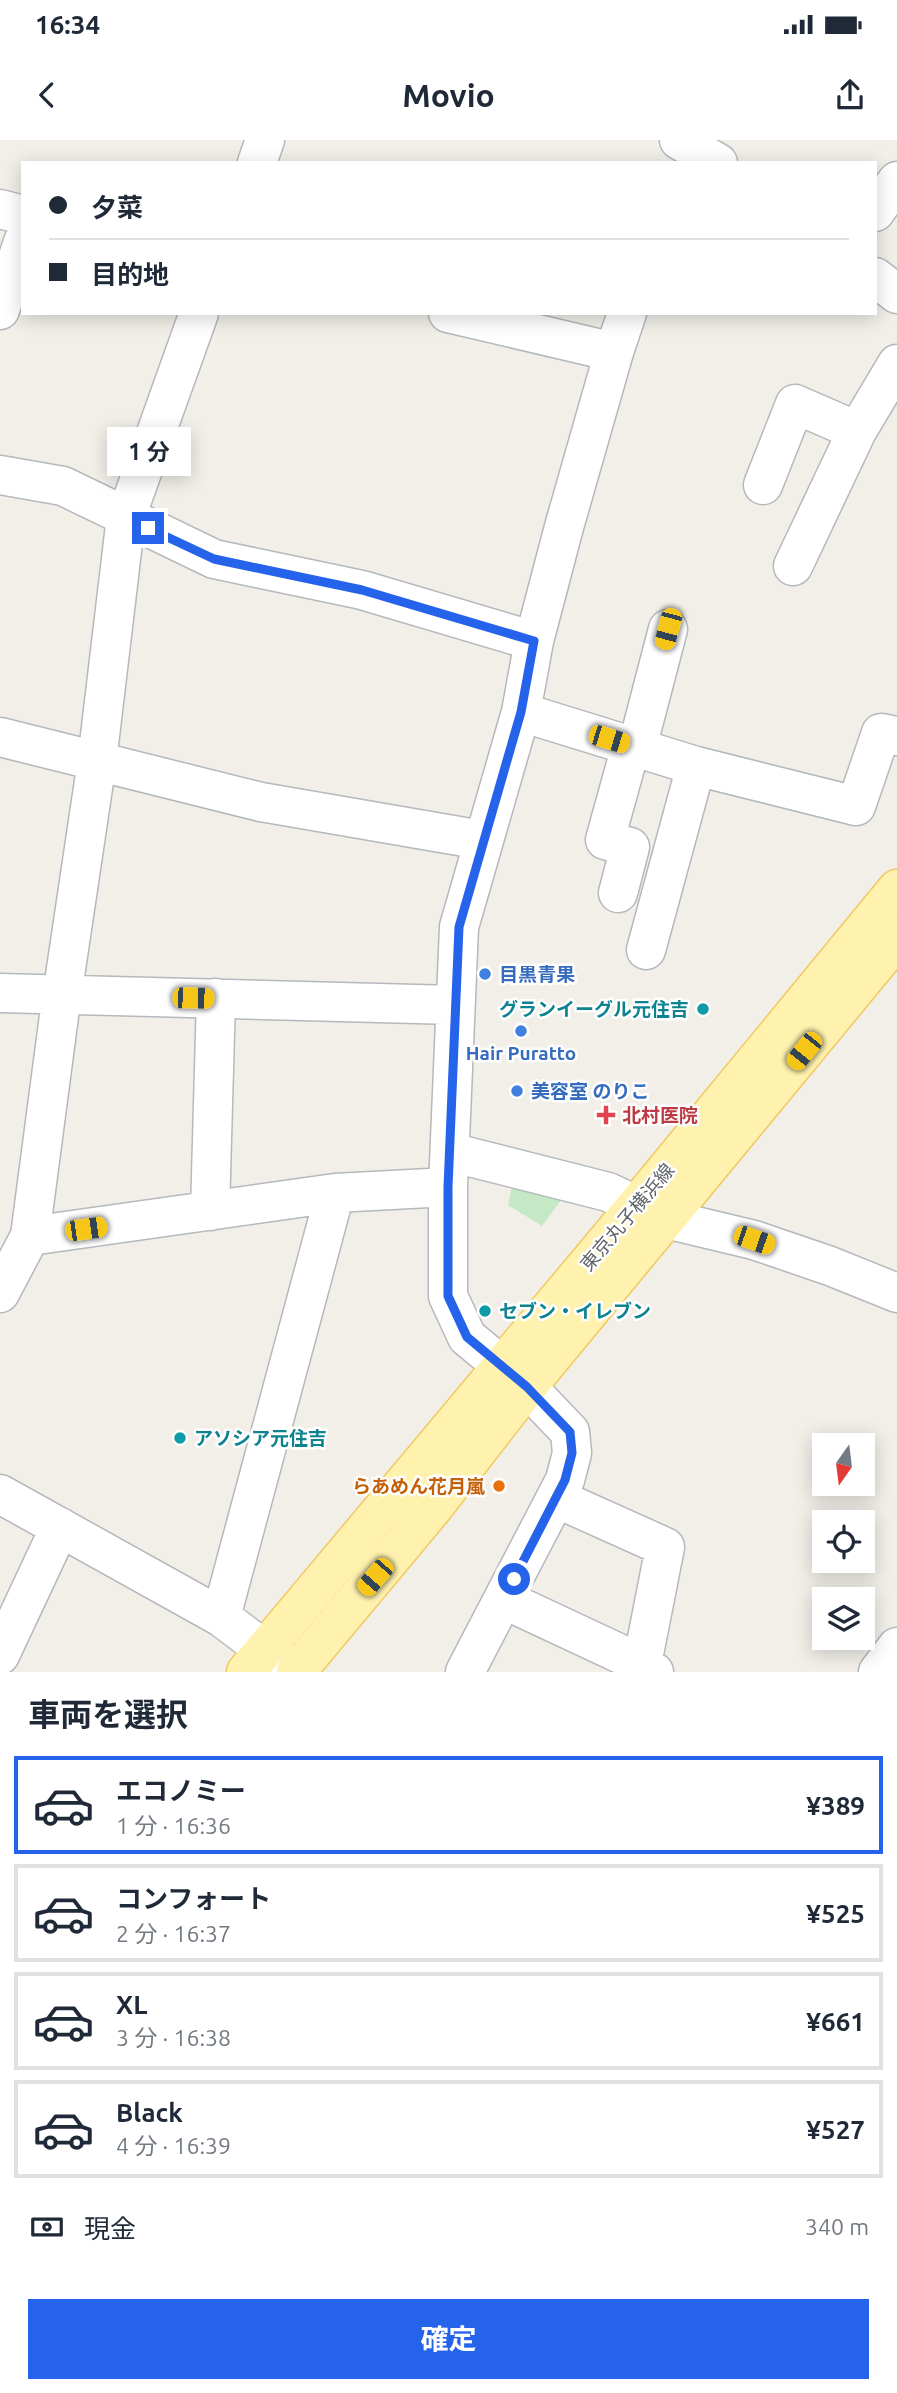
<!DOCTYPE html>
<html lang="ja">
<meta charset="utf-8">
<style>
:root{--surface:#fff;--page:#f2f2f3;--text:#1f2937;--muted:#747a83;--line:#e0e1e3;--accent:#2563eb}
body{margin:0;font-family:Ubuntu,"Noto Sans JP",sans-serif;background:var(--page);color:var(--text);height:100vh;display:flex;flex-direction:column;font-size:26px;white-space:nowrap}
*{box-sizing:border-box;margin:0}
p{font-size:23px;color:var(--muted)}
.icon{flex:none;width:38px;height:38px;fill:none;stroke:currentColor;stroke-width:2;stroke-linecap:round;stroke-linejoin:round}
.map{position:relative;height:1532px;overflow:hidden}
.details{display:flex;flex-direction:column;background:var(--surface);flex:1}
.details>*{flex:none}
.banner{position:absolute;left:21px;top:21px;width:856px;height:154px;border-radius:0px;box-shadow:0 4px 18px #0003;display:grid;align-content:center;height:154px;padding:0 28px;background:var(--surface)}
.needle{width:46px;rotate:194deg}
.controls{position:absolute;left:812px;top:1293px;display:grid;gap:14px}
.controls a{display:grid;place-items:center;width:63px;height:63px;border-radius:0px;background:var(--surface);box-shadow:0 4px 18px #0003;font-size:35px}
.end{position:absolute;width:32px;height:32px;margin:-16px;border:9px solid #2563eb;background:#fff;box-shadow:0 0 0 4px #fff}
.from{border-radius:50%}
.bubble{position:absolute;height:49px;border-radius:0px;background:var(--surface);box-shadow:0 4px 18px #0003;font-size:23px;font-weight:700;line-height:49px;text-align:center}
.car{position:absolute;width:21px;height:42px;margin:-21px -10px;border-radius:9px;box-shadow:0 0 5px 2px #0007;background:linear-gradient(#f5c518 24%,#345 0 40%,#f5c518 0 76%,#345 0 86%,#f5c518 0)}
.banner b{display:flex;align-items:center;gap:24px;height:66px;font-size:26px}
.banner b+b{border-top:2px solid var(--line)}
.banner i{width:18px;height:18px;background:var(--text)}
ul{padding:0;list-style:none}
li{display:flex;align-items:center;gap:21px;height:98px;margin:0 14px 10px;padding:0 14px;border:4px solid var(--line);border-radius:0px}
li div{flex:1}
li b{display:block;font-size:26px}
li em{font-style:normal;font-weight:700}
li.current{border-color:var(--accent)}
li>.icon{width:63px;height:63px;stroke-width:1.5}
h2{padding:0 28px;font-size:32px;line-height:84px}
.pay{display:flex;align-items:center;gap:18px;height:77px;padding:0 28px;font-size:26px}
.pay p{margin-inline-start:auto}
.primary-button{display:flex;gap:14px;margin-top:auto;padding:14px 28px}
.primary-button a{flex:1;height:80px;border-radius:0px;background:var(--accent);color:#fff;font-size:28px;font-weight:700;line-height:80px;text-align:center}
.status{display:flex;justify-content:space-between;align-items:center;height:49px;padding:0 35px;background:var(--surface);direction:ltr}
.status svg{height:19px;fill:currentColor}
header{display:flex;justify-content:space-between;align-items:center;height:91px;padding:0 28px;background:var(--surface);font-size:32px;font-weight:700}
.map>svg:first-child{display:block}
.green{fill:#c5e8c5}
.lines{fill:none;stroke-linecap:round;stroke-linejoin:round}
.minor-casing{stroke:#b5b8bc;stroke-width:41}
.major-casing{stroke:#f2c960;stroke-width:41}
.minor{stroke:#fff;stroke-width:38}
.major{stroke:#fff2af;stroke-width:38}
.route{stroke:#2563eb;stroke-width:9}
.shop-dot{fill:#3f7fe0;stroke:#fff;stroke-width:2.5}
.culture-dot{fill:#0f9aa8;stroke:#fff;stroke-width:2.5}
.health-dot{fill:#e0444e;stroke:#fff;stroke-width:2.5}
.food-dot{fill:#e8710a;stroke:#fff;stroke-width:2.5}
.labels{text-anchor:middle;stroke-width:5;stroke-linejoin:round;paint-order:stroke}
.shop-label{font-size:19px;font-weight:bold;fill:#366cbe;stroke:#fff;text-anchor:start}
.culture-label{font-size:19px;font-weight:bold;fill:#0d838f;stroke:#fff;text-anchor:start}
.health-label{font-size:19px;font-weight:bold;fill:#be3a42;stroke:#fff;text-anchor:start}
.street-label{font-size:19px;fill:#5f6368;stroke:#fff}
.food-label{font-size:19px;font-weight:bold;fill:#c56008;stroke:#fff;text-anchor:end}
</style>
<div class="status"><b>16:34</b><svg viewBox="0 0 49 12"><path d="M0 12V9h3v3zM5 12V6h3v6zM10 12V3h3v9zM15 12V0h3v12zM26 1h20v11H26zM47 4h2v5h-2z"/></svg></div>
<header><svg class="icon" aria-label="back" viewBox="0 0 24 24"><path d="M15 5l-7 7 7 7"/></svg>Movio<svg class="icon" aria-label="share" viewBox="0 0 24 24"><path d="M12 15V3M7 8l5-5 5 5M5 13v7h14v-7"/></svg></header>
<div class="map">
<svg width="897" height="1532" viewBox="0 0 897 1532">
<rect width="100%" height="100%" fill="#f1efe8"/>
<!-- green -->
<path class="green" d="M515,1033L569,1049L542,1086L508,1065Z"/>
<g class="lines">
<!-- minor casing -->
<g class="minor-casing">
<path id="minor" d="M679,0L718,23
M257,23L265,0
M0,69L23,75
M875,72L897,41
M875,137L897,154
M0,170L23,102
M448,173L614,212
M0,335L63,346L214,419L362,450L534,501
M763,345L795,264L857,291
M793,426L857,291L897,224
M521,572L696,626L856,666L881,593L897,596
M0,597L261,662L482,700
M637,608L668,489
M618,753L630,707L605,700L631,606
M646,810L696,626
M0,853L455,865
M450,1012L608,1052L666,1079L754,1100L830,1126L897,1153
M210,1071L216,858
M30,1096L335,1053L448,1047
M0,1153L30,1096L59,876L97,621L126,377L199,173
M0,1354L221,1477L294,1532
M556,1358L665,1407L642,1524
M503,1459L642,1524L654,1532
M221,1477L335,1053
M0,1515L60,1387
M465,1532L565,1340L572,1313L570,1292L527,1247L467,1197L448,1156V1047L459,787L521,572L534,501L564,387L614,212L627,173
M878,1532L897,1507"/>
</g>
<!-- major casing -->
<g class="major-casing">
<path id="major" d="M246,1532L637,1065L897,749
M296,1532L433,1368L527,1247L897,799"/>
</g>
<!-- minor -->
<use href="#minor" class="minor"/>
<!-- major -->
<use href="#major" class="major"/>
</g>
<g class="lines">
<!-- route -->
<path class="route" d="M148,388L214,419L362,450L534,501L521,572L459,787L448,1047V1156L467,1197L527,1247L570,1292L572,1313L565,1340L514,1439"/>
</g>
<!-- markers -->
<g class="shop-dot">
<circle cx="485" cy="834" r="7"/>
<circle cx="521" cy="891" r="7"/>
<circle cx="517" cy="951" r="7"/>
</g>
<g class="culture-dot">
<circle cx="703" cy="869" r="7"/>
<circle cx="485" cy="1171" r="7"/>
<circle cx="180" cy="1298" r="7"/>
</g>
<path class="health-dot" d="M602.5 964.5h7v7h7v7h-7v7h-7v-7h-7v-7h7z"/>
<circle class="food-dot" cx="499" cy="1346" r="7"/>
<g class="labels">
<!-- shop labels -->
<g class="shop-label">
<text x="499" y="841">目黒青果</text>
<text x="521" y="920" text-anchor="middle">Hair Puratto</text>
<text x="531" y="958">美容室 のりこ</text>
</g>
<!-- culture labels -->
<g class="culture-label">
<text x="689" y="876" text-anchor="end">グランイーグル元住吉</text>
<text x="499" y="1178">セブン・イレブン</text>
<text x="194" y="1305">アソシア元住吉</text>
</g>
<!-- health labels -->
<g class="health-label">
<text x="622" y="982">北村医院</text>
</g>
<!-- street labels -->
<g class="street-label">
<text transform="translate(627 1077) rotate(-50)" y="7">東京丸子横浜線</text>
</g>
<!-- food labels -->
<g class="food-label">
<text x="485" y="1353">らあめん花月嵐</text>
</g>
</g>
</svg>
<div class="controls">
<a><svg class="needle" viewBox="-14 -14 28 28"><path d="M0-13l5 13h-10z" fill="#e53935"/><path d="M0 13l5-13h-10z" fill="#747a83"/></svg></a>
<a><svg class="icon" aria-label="locate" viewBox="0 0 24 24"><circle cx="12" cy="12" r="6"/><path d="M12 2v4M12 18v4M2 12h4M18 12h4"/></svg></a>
<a><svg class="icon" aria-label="layers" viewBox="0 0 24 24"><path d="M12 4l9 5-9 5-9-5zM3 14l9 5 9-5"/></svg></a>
</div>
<i class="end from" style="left:514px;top:1439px"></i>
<i class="end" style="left:148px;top:388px"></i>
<div class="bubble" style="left:107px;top:287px;width:84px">1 分</div>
<i class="car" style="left:668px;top:489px;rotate:195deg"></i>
<i class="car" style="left:609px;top:599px;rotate:107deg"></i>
<i class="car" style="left:193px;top:858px;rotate:91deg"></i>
<i class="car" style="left:804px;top:911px;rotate:219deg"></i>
<i class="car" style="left:86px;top:1089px;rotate:82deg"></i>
<i class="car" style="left:754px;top:1100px;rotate:109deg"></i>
<i class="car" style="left:375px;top:1437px;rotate:221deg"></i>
<div class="banner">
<b><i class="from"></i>夕菜</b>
<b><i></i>目的地</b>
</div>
</div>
<section class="details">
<h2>車両を選択</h2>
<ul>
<li class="current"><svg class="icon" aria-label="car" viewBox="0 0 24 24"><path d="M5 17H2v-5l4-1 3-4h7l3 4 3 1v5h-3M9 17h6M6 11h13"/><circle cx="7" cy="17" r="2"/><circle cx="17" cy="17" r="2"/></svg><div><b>エコノミー</b><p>1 分 · 16:36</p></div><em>¥389</em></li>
<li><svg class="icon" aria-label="car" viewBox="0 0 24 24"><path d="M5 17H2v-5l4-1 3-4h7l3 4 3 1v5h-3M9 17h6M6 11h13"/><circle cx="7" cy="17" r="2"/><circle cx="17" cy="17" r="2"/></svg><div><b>コンフォート</b><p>2 分 · 16:37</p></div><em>¥525</em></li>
<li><svg class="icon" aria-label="car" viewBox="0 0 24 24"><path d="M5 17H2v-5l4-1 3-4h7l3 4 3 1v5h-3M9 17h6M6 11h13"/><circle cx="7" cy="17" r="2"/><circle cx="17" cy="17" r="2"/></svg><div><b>XL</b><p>3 分 · 16:38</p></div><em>¥661</em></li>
<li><svg class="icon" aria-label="car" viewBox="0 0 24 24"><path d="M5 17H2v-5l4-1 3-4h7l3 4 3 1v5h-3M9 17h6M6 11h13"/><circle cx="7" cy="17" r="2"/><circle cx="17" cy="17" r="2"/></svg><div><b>Black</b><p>4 分 · 16:39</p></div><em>¥527</em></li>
</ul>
<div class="pay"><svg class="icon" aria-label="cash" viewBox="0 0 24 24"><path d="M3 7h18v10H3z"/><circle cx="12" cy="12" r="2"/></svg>現金<p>340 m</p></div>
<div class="primary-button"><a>確定</a></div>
</section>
